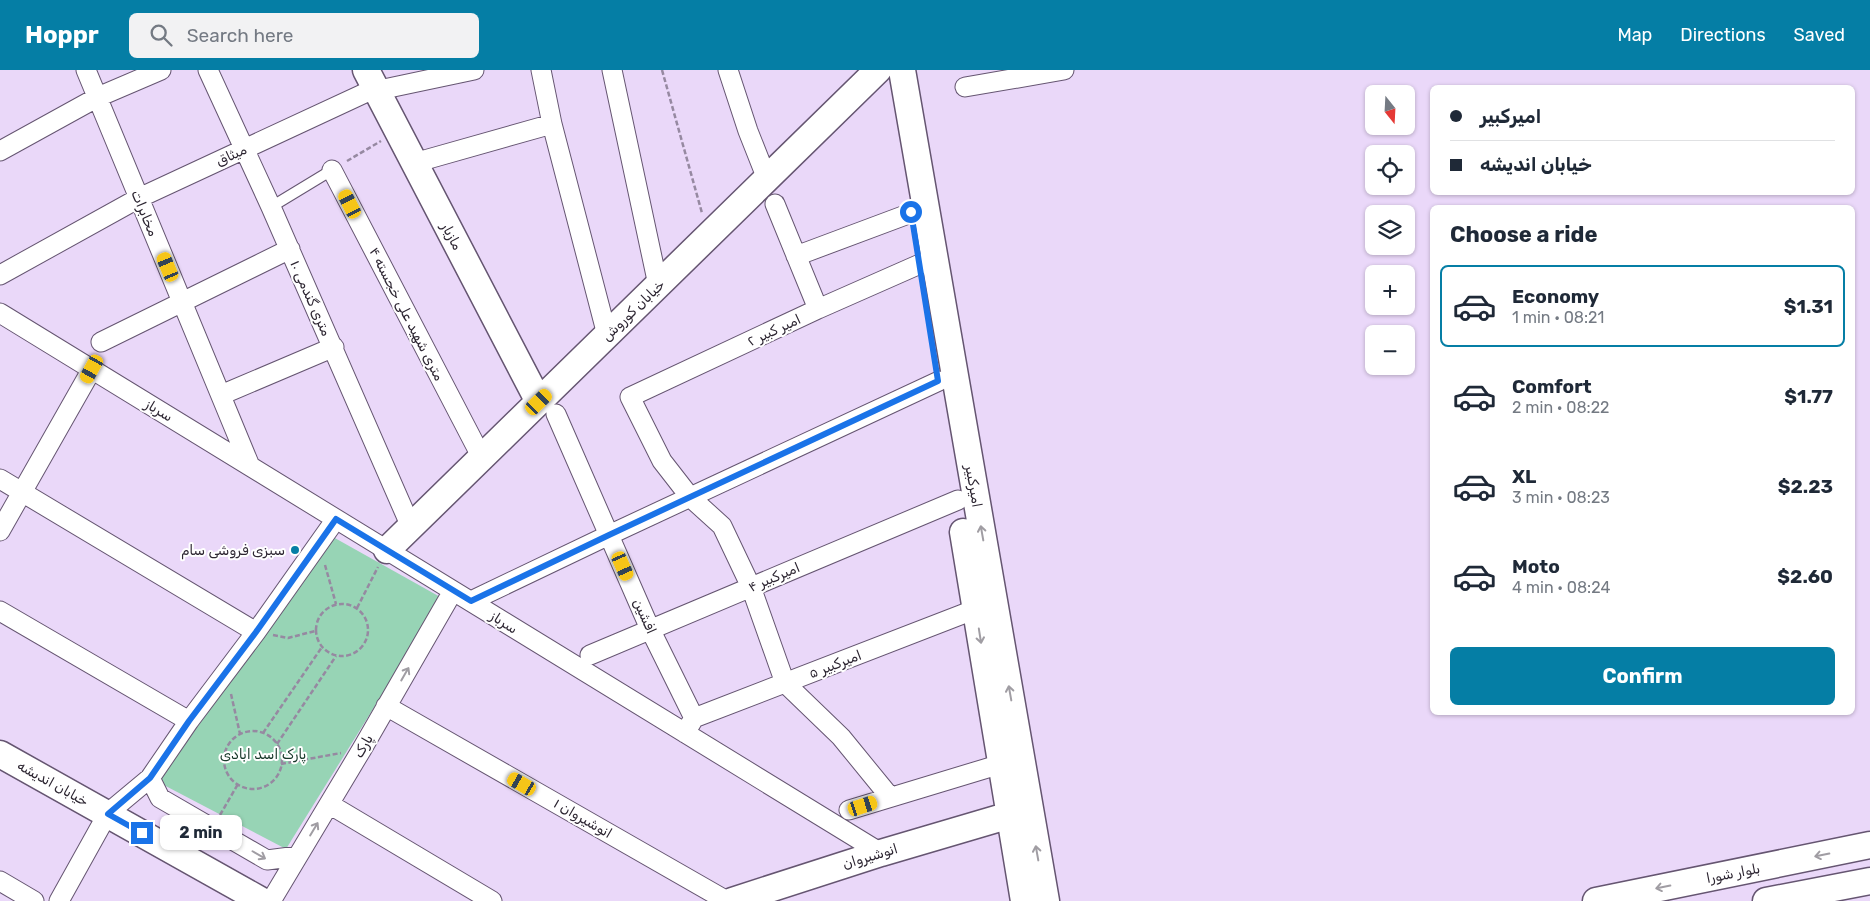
<!DOCTYPE html>
<meta charset="utf-8">
<style>
:root{--surface:#fff;--page:#f2f2f3;--text:#1f2937;--muted:#747a83;--line:#e0e1e3;--accent:#057ea5}
body{margin:0;font-family:Rubik,Vazirmatn,sans-serif;background:var(--page);color:var(--text);height:100vh;display:flex;flex-direction:column;font-size:19px;white-space:nowrap}
*{box-sizing:border-box;margin:0}
p{font-size:16px;color:var(--muted)}
.icon{flex:none;width:28px;height:28px;fill:none;stroke:currentColor;stroke-width:2;stroke-linecap:round;stroke-linejoin:round}
.map{position:relative;flex:1;overflow:hidden}
.details{position:absolute;left:1430px;top:135px;width:425px;height:510px;display:flex;flex-direction:column;background:var(--surface);border-radius:8px;box-shadow:0 1px 4px #0004}
.details>*{flex:none}
.hud{position:absolute;left:1430px;top:15px;width:425px;height:110px;border-radius:8px;box-shadow:0 1px 4px #0004;display:grid;align-content:center;height:110px;padding:0 20px;background:var(--surface)}
.needle{width:32px;rotate:162deg}
.buttons{position:absolute;left:1365px;top:15px;display:grid;gap:10px}
.buttons a{display:grid;place-items:center;width:50px;height:50px;border-radius:8px;background:var(--surface);box-shadow:0 1px 4px #0004;font-size:25px}
.end{position:absolute;width:22px;height:22px;margin:-11px;border:6px solid #1a73e8;background:#fff;box-shadow:0 0 0 2px #fff}
.from{border-radius:50%}
.bubble{position:absolute;height:35px;border-radius:8px;background:var(--surface);box-shadow:0 1px 4px #0004;font-size:16px;font-weight:700;line-height:35px;text-align:center}
.car{position:absolute;width:15px;height:30px;margin:-15px -8px;border-radius:6px;box-shadow:0 0 4px 1px #0007;background:linear-gradient(#f5c518 24%,#345 0 40%,#f5c518 0 76%,#345 0 86%,#f5c518 0)}
.hud b{display:flex;align-items:center;gap:18px;height:48px;font-size:19px}
.hud b+b{border-top:1px solid var(--line)}
.hud i{width:12px;height:12px;background:var(--text)}
ul{padding:0;list-style:none}
li{display:flex;align-items:center;gap:15px;height:82px;margin:0 10px 8px;padding:0 10px;border:2px solid transparent;border-radius:8px}
li div{flex:1}
li b{display:block;font-size:19px}
li em{font-style:normal;font-weight:700}
li.selected{border-color:var(--accent)}
li>.icon{width:45px;height:45px;stroke-width:1.5}
h2{padding:0 20px;font-size:22px;line-height:60px}
.action{display:flex;gap:10px;margin-top:auto;padding:10px 20px}
.action a{flex:1;height:58px;border-radius:8px;background:var(--accent);color:#fff;font-size:20px;font-weight:700;line-height:58px;text-align:center}
header{display:flex;align-items:center;gap:30px;box-sizing:border-box;height:70px;padding:0 25px;background:var(--accent);color:#fff}
header strong{font-size:24px}
nav{display:flex;gap:28px;margin-inline-start:auto;font-size:18px}
.search{width:350px;height:45px;background:var(--page);display:flex;align-items:center;gap:12px;box-sizing:border-box;padding:0 18px;border-radius:8px;color:var(--muted);font-size:19px}
.map>svg:first-child{display:block}
.green{fill:#97d4b5}
.lines{fill:none;stroke-linecap:round;stroke-linejoin:round}
.lane-casing{stroke:#655571;stroke-width:12}
.street-casing{stroke:#655571;stroke-width:21}
.secondary-casing{stroke:#655571;stroke-width:29}
.path{stroke:#9689a1;stroke-width:2.5;stroke-dasharray:5 2.5;stroke-linecap:butt}
.lane{stroke:#fff;stroke-width:10}
.street{stroke:#fff;stroke-width:19}
.secondary{stroke:#fff;stroke-width:26}
.oneway{stroke:#a09da3}
.route{stroke:#1a73e8;stroke-width:6}
.poi-dot{fill:#057ea5;stroke:#fff;stroke-width:2}
.labels{text-anchor:middle;stroke-width:4;stroke-linejoin:round;paint-order:stroke}
.street-label{font-size:14px;fill:#2d2632;stroke:#fff}
.poi-label{font-size:14px;fill:#2d2632;stroke:#fff;text-anchor:end}
.park-label{font-size:14px;fill:#173829;stroke:#fff}
</style>
<header>
<strong>Hoppr</strong>
<div class="search"><svg class="icon" aria-label="search" viewBox="0 0 24 24"><circle cx="10" cy="10" r="6"/><path d="M15 15l6 6"/></svg>Search here</div>
<nav><a>Map</a><a>Directions</a><a>Saved</a></nav>
</header>
<div class="map">
<svg width="1870" height="831" viewBox="0 0 1870 831">
<rect width="100%" height="100%" fill="#ead8f9"/>
<!-- green -->
<path class="green" d="M333,467L442,528L286,779L158,712Z"/>
<g class="lines">
<!-- lane casing -->
<g class="lane-casing">
<path id="lane" d="M271,137L332,100"/>
</g>
<!-- street casing -->
<g class="street-casing">
<path id="street" d="M86,0L250,396
M208,0L271,137L411,457
M541,0L552,54
M612,0L658,215
M728,0L748,61L767,109
M965,17L1064,0
M0,81L98,27L161,0
M414,93L552,54L607,265
M332,100L482,388
M775,134L818,239
M796,186L911,143
M0,205L139,128L365,23L474,0
M0,243L881,783
M101,272L290,179
M221,325L334,277
M556,344L650,559L694,648L685,663
M0,409L256,562
M0,461L92,299
M471,531L609,465L939,311
M0,541L189,651
M590,585L958,430
M386,636L727,831
M694,648L976,539
M150,708L160,728L267,790L298,786
M890,727L841,667L785,613L751,517L722,456L690,427L662,391L630,327L818,239L920,194
M329,734L492,831
M849,740L1001,694
M0,811L34,831
M59,831L108,743L150,708L189,651L256,562L336,449
M271,831L362,679L453,521"/>
</g>
<!-- secondary casing -->
<g class="secondary-casing">
<path id="secondary" d="M366,0L539,332
M902,0L1046,831
M963,462L1024,831
M387,480L878,0
M0,684L262,831
M732,831L881,783L1010,745
M1596,831L1870,775
M1766,831L1870,811"/>
</g>
<!-- path -->
<path class="path" d="M662,0L702,143
M347,91L381,71
M325,495L336,534
M316 560a26 26 0 1 1 52 0a26 26 0 1 1-52 0Z
M357,538L378,497
M273,565L288,568L315,561
M231,624L240,664
M224 690a29 29 0 1 1 58 0a29 29 0 1 1-58 0Z
M263,663L322,577
M277,674L336,586
M281,694L341,683
M220,745L238,714"/>
<!-- lane -->
<use href="#lane" class="lane"/>
<!-- street -->
<use href="#street" class="street"/>
<!-- secondary -->
<use href="#secondary" class="secondary"/>
</g>
<!-- one-way arrows -->
<defs><path id="oneway-shaft" d="M-6 0H5M1.5-3L5.5 0L1.5 3" fill="none" stroke-width="1.6" stroke-linecap="round" stroke-linejoin="round" transform="scale(1.25)"/></defs>
<g class="oneway">
<use href="#oneway-shaft" transform="translate(982 463) rotate(-100)"/>
<use href="#oneway-shaft" transform="translate(980 566) rotate(81)"/>
<use href="#oneway-shaft" transform="translate(405 604) rotate(-60)"/>
<use href="#oneway-shaft" transform="translate(1010 623) rotate(-100)"/>
<use href="#oneway-shaft" transform="translate(314 759) rotate(-59)"/>
<use href="#oneway-shaft" transform="translate(1037 783) rotate(-100)"/>
<use href="#oneway-shaft" transform="translate(259 785) rotate(30)"/>
<use href="#oneway-shaft" transform="translate(1822 785) rotate(169)"/>
<use href="#oneway-shaft" transform="translate(1663 817) rotate(169)"/>
</g>
<g class="lines">
<!-- route -->
<path class="route" d="M142,763L108,744L150,708L189,651L256,562L336,449L471,531L609,465L938,311L911,142"/>
</g>
<!-- markers -->
<circle class="poi-dot" cx="295" cy="480" r="5"/>
<g class="labels">
<!-- street labels -->
<g class="street-label">
<text transform="translate(231 85) rotate(-25)" y="5">میثاق</text>
<text transform="translate(145 143) rotate(67)" y="5">مخابرات</text>
<text transform="translate(452 166) rotate(62)" y="5">مازیار</text>
<text transform="translate(311 228) rotate(66)" y="5">۱۰ متری گندمی</text>
<text transform="translate(633 240) rotate(-44)" y="5">خیابان کوروش</text>
<text transform="translate(407 244) rotate(63)" y="5">۴ متری شهید علی خجسته</text>
<text transform="translate(774 260) rotate(-25)" y="5">امیر کبیر ۲</text>
<text transform="translate(159 340) rotate(31)" y="5">سرباز</text>
<text transform="translate(974 416) rotate(80)" y="5">امیرکبیر</text>
<text transform="translate(774 507) rotate(-23)" y="5">امیرکبیر ۴</text>
<text transform="translate(645 546) rotate(66)" y="5">افشین</text>
<text transform="translate(504 552) rotate(32)" y="5">سرباز</text>
<text transform="translate(835 594) rotate(-21)" y="5">امیرکبیر ۵</text>
<text transform="translate(363 676) rotate(-60)" y="5">پارک</text>
<text transform="translate(53 713) rotate(29)" y="5">خیابان اندیشه</text>
<text transform="translate(583 748) rotate(30)" y="5">انوشیروان ۱</text>
<text transform="translate(870 786) rotate(-17)" y="5">انوشیروان</text>
<text transform="translate(1733 803) rotate(-11)" y="5">بلوار شورا</text>
</g>
<!-- poi labels -->
<g class="poi-label">
<text x="285" y="485">سبزی فروشی سام</text>
</g>
<!-- park labels -->
<g class="park-label">
<text x="263" y="689">پارک اسد ابادی</text>
</g>
</g>
</svg>
<div class="buttons">
<a><svg class="needle" viewBox="-14 -14 28 28"><path d="M0-13l5 13h-10z" fill="#e53935"/><path d="M0 13l5-13h-10z" fill="#747a83"/></svg></a>
<a><svg class="icon" aria-label="locate" viewBox="0 0 24 24"><circle cx="12" cy="12" r="6"/><path d="M12 2v4M12 18v4M2 12h4M18 12h4"/></svg></a>
<a><svg class="icon" aria-label="layers" viewBox="0 0 24 24"><path d="M12 4l9 5-9 5-9-5zM3 14l9 5 9-5"/></svg></a>
<a>+</a>
<a>−</a>
</div>
<i class="end from" style="left:911px;top:142px"></i>
<i class="end" style="left:142px;top:763px"></i>
<div class="bubble" style="left:160px;top:745px;width:82px">2 min</div>
<i class="car" style="left:350px;top:134px;rotate:333deg"></i>
<i class="car" style="left:168px;top:197px;rotate:337deg"></i>
<i class="car" style="left:92px;top:299px;rotate:209deg"></i>
<i class="car" style="left:539px;top:332px;rotate:46deg"></i>
<i class="car" style="left:623px;top:496px;rotate:156deg"></i>
<i class="car" style="left:522px;top:714px;rotate:300deg"></i>
<i class="car" style="left:863px;top:736px;rotate:72deg"></i>
<div class="hud">
<b><i class="from"></i>امیرکبیر</b>
<b><i></i>خیابان اندیشه</b>
</div>
<section class="details">
<h2>Choose a ride</h2>
<ul>
<li class="selected"><svg class="icon" aria-label="car" viewBox="0 0 24 24"><path d="M5 17H2v-5l4-1 3-4h7l3 4 3 1v5h-3M9 17h6M6 11h13"/><circle cx="7" cy="17" r="2"/><circle cx="17" cy="17" r="2"/></svg><div><b>Economy</b><p>1 min · 08:21</p></div><em>$1.31</em></li>
<li><svg class="icon" aria-label="car" viewBox="0 0 24 24"><path d="M5 17H2v-5l4-1 3-4h7l3 4 3 1v5h-3M9 17h6M6 11h13"/><circle cx="7" cy="17" r="2"/><circle cx="17" cy="17" r="2"/></svg><div><b>Comfort</b><p>2 min · 08:22</p></div><em>$1.77</em></li>
<li><svg class="icon" aria-label="car" viewBox="0 0 24 24"><path d="M5 17H2v-5l4-1 3-4h7l3 4 3 1v5h-3M9 17h6M6 11h13"/><circle cx="7" cy="17" r="2"/><circle cx="17" cy="17" r="2"/></svg><div><b>XL</b><p>3 min · 08:23</p></div><em>$2.23</em></li>
<li><svg class="icon" aria-label="car" viewBox="0 0 24 24"><path d="M5 17H2v-5l4-1 3-4h7l3 4 3 1v5h-3M9 17h6M6 11h13"/><circle cx="7" cy="17" r="2"/><circle cx="17" cy="17" r="2"/></svg><div><b>Moto</b><p>4 min · 08:24</p></div><em>$2.60</em></li>
</ul>
<div class="action"><a>Confirm</a></div>
</section>
</div>
